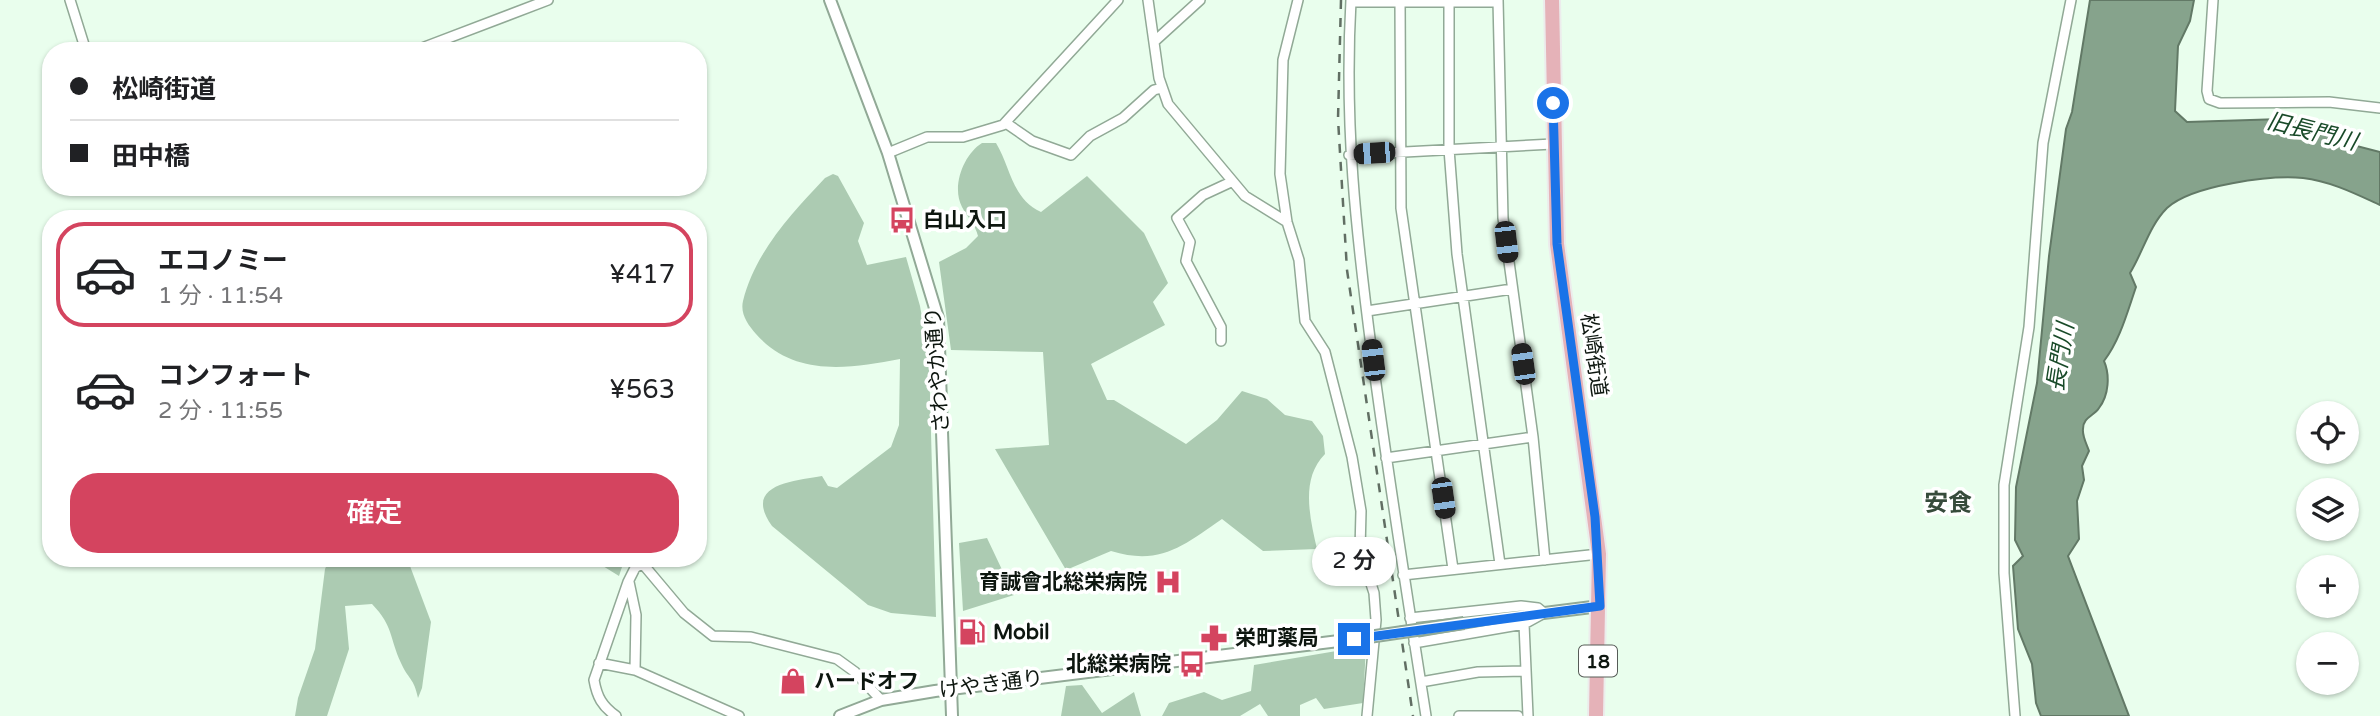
<!DOCTYPE html>
<html lang="ja">
<meta charset="utf-8">
<style>
:root{--surface:#fff;--page:#f2f2f2;--text:#202124;--muted:#757577;--line:#e0e0e0;--accent:#d4445f}
body{margin:0;font-family:"Varela Round","Noto Sans JP",sans-serif;background:var(--page);color:var(--text);height:100vh;display:flex;flex-direction:column;font-size:26px;white-space:nowrap}
*{box-sizing:border-box;margin:0}
p{font-size:23px;color:var(--muted)}
.icon{flex:none;width:38px;height:38px;fill:none;stroke:currentColor;stroke-width:2;stroke-linecap:round;stroke-linejoin:round}
.map{position:relative;flex:1;overflow:hidden}
.side{position:absolute;left:42px;top:210px;width:665px;height:357px;display:flex;flex-direction:column;background:var(--surface);border-radius:28px;box-shadow:0 2px 5px #0004}
.side>*{flex:none}
.top-card{position:absolute;left:42px;top:42px;width:665px;height:154px;border-radius:28px;box-shadow:0 2px 5px #0004;display:grid;align-content:center;height:154px;padding:0 28px;background:var(--surface)}
.tools{position:absolute;left:2296px;top:401px;display:grid;gap:14px}
.tools a{display:grid;place-items:center;width:63px;height:63px;border-radius:50%;background:var(--surface);box-shadow:0 2px 5px #0004;font-size:35px}
.end{position:absolute;width:32px;height:32px;margin:-16px;border:9px solid #1a73e8;background:#fff;box-shadow:0 0 0 4px #fff}
.from{border-radius:50%}
.bubble{position:absolute;height:49px;border-radius:24px;background:var(--surface);box-shadow:0 2px 5px #0004;font-size:23px;font-weight:600;line-height:49px;text-align:center}
.car{position:absolute;width:21px;height:42px;margin:-21px -10px;border-radius:9px;box-shadow:0 0 5px 2px #0007;background:linear-gradient(#222 24%,#8ab4d8 0 40%,#222 0 76%,#8ab4d8 0 86%,#222 0)}
.top-card b{display:flex;align-items:center;gap:24px;height:66px;font-size:26px}
.top-card b+b{border-top:2px solid var(--line)}
.top-card i{width:18px;height:18px;background:var(--text)}
ul{padding:12px 0 0;list-style:none}
li{display:flex;align-items:center;gap:21px;height:105px;margin:0 14px 10px;padding:0 14px;border:4px solid transparent;border-radius:28px}
li div{flex:1}
li b{display:block;font-size:26px}
li em{font-style:normal;font-weight:600}
li.selected{border-color:var(--accent)}
li>.icon{width:63px;height:63px;stroke-width:1.5}
.cta{display:flex;gap:14px;margin-top:auto;padding:14px 28px}
.cta a{flex:1;height:80px;border-radius:28px;background:var(--accent);color:#fff;font-size:28px;font-weight:600;line-height:80px;text-align:center}
.map>svg:first-child{display:block}
.forest{fill:#accbb2}
.water{fill:#86a38c;stroke:#627966;stroke-width:2}
.lines{fill:none;stroke-linecap:round;stroke-linejoin:round}
.minor-casing{stroke:#91a996;stroke-width:12}
.tertiary-casing{stroke:#91a996;stroke-width:14}
.primary-casing{stroke:#ececec;stroke-width:18}
.minor{stroke:#fff;stroke-width:9}
.tertiary{stroke:#fff;stroke-width:10}
.primary{stroke:#e5b2b8;stroke-width:14}
.rail{stroke:#616e63;stroke-width:2.5;stroke-dasharray:9 9;stroke-linecap:butt}
.tertiary-bridge-casing{stroke:#91a996;stroke-width:14;stroke-linecap:butt}
.tertiary-bridge{stroke:#fff;stroke-width:10}
.route{stroke:#1a73e8;stroke-width:9}
.labels{text-anchor:middle;stroke-width:7;stroke-linejoin:round;paint-order:stroke}
.shield{fill:#fff;stroke:#565c57;stroke-width:2}
.shield-label{font-size:19px;font-weight:bold;fill:#0d160f}
.poi-label{font-size:21px;font-weight:bold;fill:#0d160f;stroke:#fff;text-anchor:start}
.street-label{font-size:21px;fill:#0d160f;stroke:#fff}
.water-label{font-size:23px;font-style:italic;fill:#194a29;stroke:#fff}
.quarter-label{font-size:24px;font-weight:bold;fill:#364b3b;stroke:#fff}
</style>
<div class="map">
<svg width="2380" height="716" viewBox="0 0 2380 716">
<rect width="100%" height="100%" fill="#e9feed"/>
<!-- forest -->
<path class="forest" d="M982,143H996C1011,168 1012,199 1041,212L1087,176L1144,233L1168,283L1153,302L1165,325L1091,364L1107,400H1114L1186,444L1217,420L1242,391L1267,399L1285,415L1312,421L1323,436L1325,454C1300,479 1310,518 1317,549L1263,551L1222,519C1183,546 1160,566 1111,551L1066,570L995,449L1049,445L1043,352L951,350L939,262L966,248L978,236C975,224 968,218 962,207C951,186 964,154 982,143Z
M833,174L838,176L864,223L858,241L867,265L906,257L920,306L929,359L936,617L891,613L868,605L772,526C742,484 794,481 822,476L828,486L837,488L891,447L899,425L900,359C848,369 794,377 756,334C748,325 740,314 743,301C755,252 792,213 825,178Z
M987,538L1014,595L963,611L959,543Z
M330,558H407L431,622L422,688L418,698C414,678 408,679 401,663C389,637 394,627 372,604L345,606L349,649L327,716H295L298,698L315,649L325,569Z
M590,558H625L619,576Z
M1366,646L1363,703L1324,709L1316,698L1300,705V716H1268L1260,704L1240,716H1162L1169,703L1204,692L1222,700L1251,691L1254,665Z
M1082,685L1102,713L1134,692L1141,716H1061L1066,686Z"/>
<!-- water -->
<path class="water" d="M2090,0H2194L2190,21L2178,46L2175,111L2187,122L2282,119L2315,124L2345,143L2380,152V205C2356,194 2330,181 2303,178C2271,175 2192,185 2167,208C2149,226 2143,252 2130,273L2136,287C2127,313 2120,340 2104,361C2110,375 2109,395 2099,408C2094,416 2083,417 2083,429C2082,436 2087,445 2089,451L2082,466L2084,480L2077,501L2079,539L2068,556L2129,716H2041L2036,703L2032,664L2018,629L2013,566L2023,556L2015,540L2016,487L2037,383L2049,256L2066,129L2072,112Z"/>
<g class="lines">
<!-- minor casing -->
<g class="minor-casing">
<path id="minor" d="M70,0L86,51
M1148,0L1159,78L1168,104L1245,196L1287,222
M1298,0L1283,60L1280,174L1287,222L1299,260L1305,321L1325,352L1352,457L1361,511L1360,550L1374,593L1376,620L1367,716
M1351,0C1344,125 1356,231 1372,354C1388,475 1407,595 1426,716
M1400,0L1401,208L1453,569
M1449,0V149L1457,254L1500,564
M1498,0L1503,218L1533,437L1545,560
M2213,0L2207,91L2209,99L2220,103L2329,102L2380,108
M1351,2H1498
M1156,40L1200,0
M414,51L548,0
M1006,123L1032,141L1071,155L1090,136L1123,118L1154,90L1162,88
M888,153L927,137H963L1003,125L1118,0
M1349,155L1553,144
M1367,311L1512,289
M1221,341V327L1186,261L1190,242L1177,218L1203,195L1231,182
M1386,458L1533,437
M1403,575L1599,554
M629,582L636,615L635,670
M1410,618L1521,606L1538,608L1544,613L1524,624L1414,643
M1524,624L1528,716
M599,663L635,670L739,716
M1421,682L1478,672L1525,671
M616,716C602,706 597,697 594,680L628,582L635,568L642,563L684,613L713,636L751,637L837,659L855,672L881,700
M1459,716H1518
M2015,716L2004,573V485L2029,327L2043,143L2071,0"/>
</g>
<!-- tertiary casing -->
<g class="tertiary-casing">
<path id="tertiary" d="M830,0L888,153L938,318L952,716
M1464,623L1600,606
M840,716L881,700L935,691L1355,639"/>
</g>
<!-- primary casing -->
<g class="primary-casing">
<path id="primary" d="M1552,0L1557,244L1599,554L1596,716"/>
</g>
<!-- minor -->
<use href="#minor" class="minor"/>
<!-- tertiary -->
<use href="#tertiary" class="tertiary"/>
<!-- primary -->
<use href="#primary" class="primary"/>
<!-- rail -->
<path class="rail" d="M1341,0L1338,119L1347,270L1413,716"/>
<!-- tertiary-bridge casing -->
<g class="tertiary-bridge-casing">
<path id="tertiary-bridge" d="M1355,639L1464,623"/>
</g>
<!-- tertiary-bridge -->
<use href="#tertiary-bridge" class="tertiary-bridge"/>
</g>
<g class="lines">
<!-- route -->
<path class="route" d="M1354,639L1600,606L1595,517L1557,244L1553,103"/>
</g>
<!-- icons -->
<defs>
<g id="bus-bare" transform="scale(2.1)"><path d="M-5-6H5V4H4V6H2V4H-2V6H-4V4H-5ZM-3.5-4V0h7V-4ZM-3.5 1.2v1.5H-2V1.2ZM2 1.2v1.5H3.5V1.2Z" fill="#d4445f" stroke="#fff" stroke-width="2.5" paint-order="stroke"/></g>
<g id="hospital-bare" transform="scale(2.1)"><path d="M-5-5h3v3.5h4V-5h3V5h-3V1.5h-4V5h-3Z" fill="#d4445f" stroke="#fff" stroke-width="2.5" paint-order="stroke"/></g>
<g id="fuel-bare" transform="scale(2.1)"><path d="M-5.5-6h7V0h2V4h1.3V-2.5L3-4.5l.8-.8L6-3V5H2.5V1h-1V6h-7ZM-4.2-4.7v3.2H.2V-4.7Z" fill="#d4445f" stroke="#fff" stroke-width="2.5" paint-order="stroke"/></g>
<g id="pharmacy-bare" transform="scale(2.1)"><path d="M-2-6h4v4h4v4h-4v4h-4v-4h-4v-4h4Z" fill="#d4445f" stroke="#fff" stroke-width="2.5" paint-order="stroke"/></g>
<g id="shop-bare" transform="scale(2.1)"><path d="M-5-2.5h2.3a2.7 3.5 0 0 1 5.4 0H5L5.5 6h-11ZM-1.5-2.5h3a1.5 2.3 0 0 0-3 0Z" fill="#d4445f" stroke="#fff" stroke-width="2.5" paint-order="stroke"/></g>
</defs>
<g fill-rule="evenodd">
<use href="#bus-bare" x="902" y="220"/>
<use href="#hospital-bare" x="1168" y="582"/>
<use href="#fuel-bare" x="972" y="632"/>
<use href="#pharmacy-bare" x="1214" y="638"/>
<use href="#bus-bare" x="1192" y="664"/>
<use href="#shop-bare" x="793" y="681"/>
</g>
<g class="labels">
<!-- shield labels -->
<rect class="shield" x="1579" y="645.5" width="38" height="31" rx="5"/>
<g class="shield-label">
<text x="1598" y="668">18</text>
</g>
<!-- poi labels -->
<g class="poi-label">
<text x="923" y="227">白山入口</text>
<text x="1147" y="589" text-anchor="end">育誠會北総栄病院</text>
<text x="993" y="639">Mobil</text>
<text x="1235" y="645">栄町薬局</text>
<text x="1171" y="671" text-anchor="end">北総栄病院</text>
<text x="814" y="688">ハードオフ</text>
</g>
<!-- street labels -->
<g class="street-label">
<text transform="translate(1594 355) rotate(82)" y="7">松崎街道</text>
<text transform="translate(937 370) rotate(-94)" y="7">さわやか通り</text>
<text transform="translate(991 684) rotate(-7)" y="7">けやき通り</text>
</g>
<!-- water labels -->
<g class="water-label">
<text transform="translate(2312 131) rotate(14)" y="8">旧長門川</text>
<text transform="translate(2060 357) rotate(-81)" y="8">長門川</text>
</g>
<!-- quarter labels -->
<g class="quarter-label">
<text x="1948" y="511">安食</text>
</g>
</g>
</svg>
<div class="tools">
<a><svg class="icon" aria-label="locate" viewBox="0 0 24 24"><circle cx="12" cy="12" r="6"/><path d="M12 2v4M12 18v4M2 12h4M18 12h4"/></svg></a>
<a><svg class="icon" aria-label="layers" viewBox="0 0 24 24"><path d="M12 4l9 5-9 5-9-5zM3 14l9 5 9-5"/></svg></a>
<a>+</a>
<a>−</a>
</div>
<i class="end from" style="left:1553px;top:103px"></i>
<i class="end" style="left:1354px;top:639px"></i>
<div class="bubble" style="left:1312px;top:537px;width:84px">2 分</div>
<i class="car" style="left:1374px;top:153px;rotate:266deg"></i>
<i class="car" style="left:1506px;top:242px;rotate:173deg"></i>
<i class="car" style="left:1373px;top:360px;rotate:353deg"></i>
<i class="car" style="left:1523px;top:364px;rotate:352deg"></i>
<i class="car" style="left:1443px;top:498px;rotate:172deg"></i>
<div class="top-card">
<b><i class="from"></i>松崎街道</b>
<b><i></i>田中橋</b>
</div>
<section class="side">
<ul>
<li class="selected"><svg class="icon" aria-label="car" viewBox="0 0 24 24"><path d="M5 17H2v-5l4-1 3-4h7l3 4 3 1v5h-3M9 17h6M6 11h13"/><circle cx="7" cy="17" r="2"/><circle cx="17" cy="17" r="2"/></svg><div><b>エコノミー</b><p>1 分 · 11:54</p></div><em>¥417</em></li>
<li><svg class="icon" aria-label="car" viewBox="0 0 24 24"><path d="M5 17H2v-5l4-1 3-4h7l3 4 3 1v5h-3M9 17h6M6 11h13"/><circle cx="7" cy="17" r="2"/><circle cx="17" cy="17" r="2"/></svg><div><b>コンフォート</b><p>2 分 · 11:55</p></div><em>¥563</em></li>
</ul>
<div class="cta"><a>確定</a></div>
</section>
</div>
